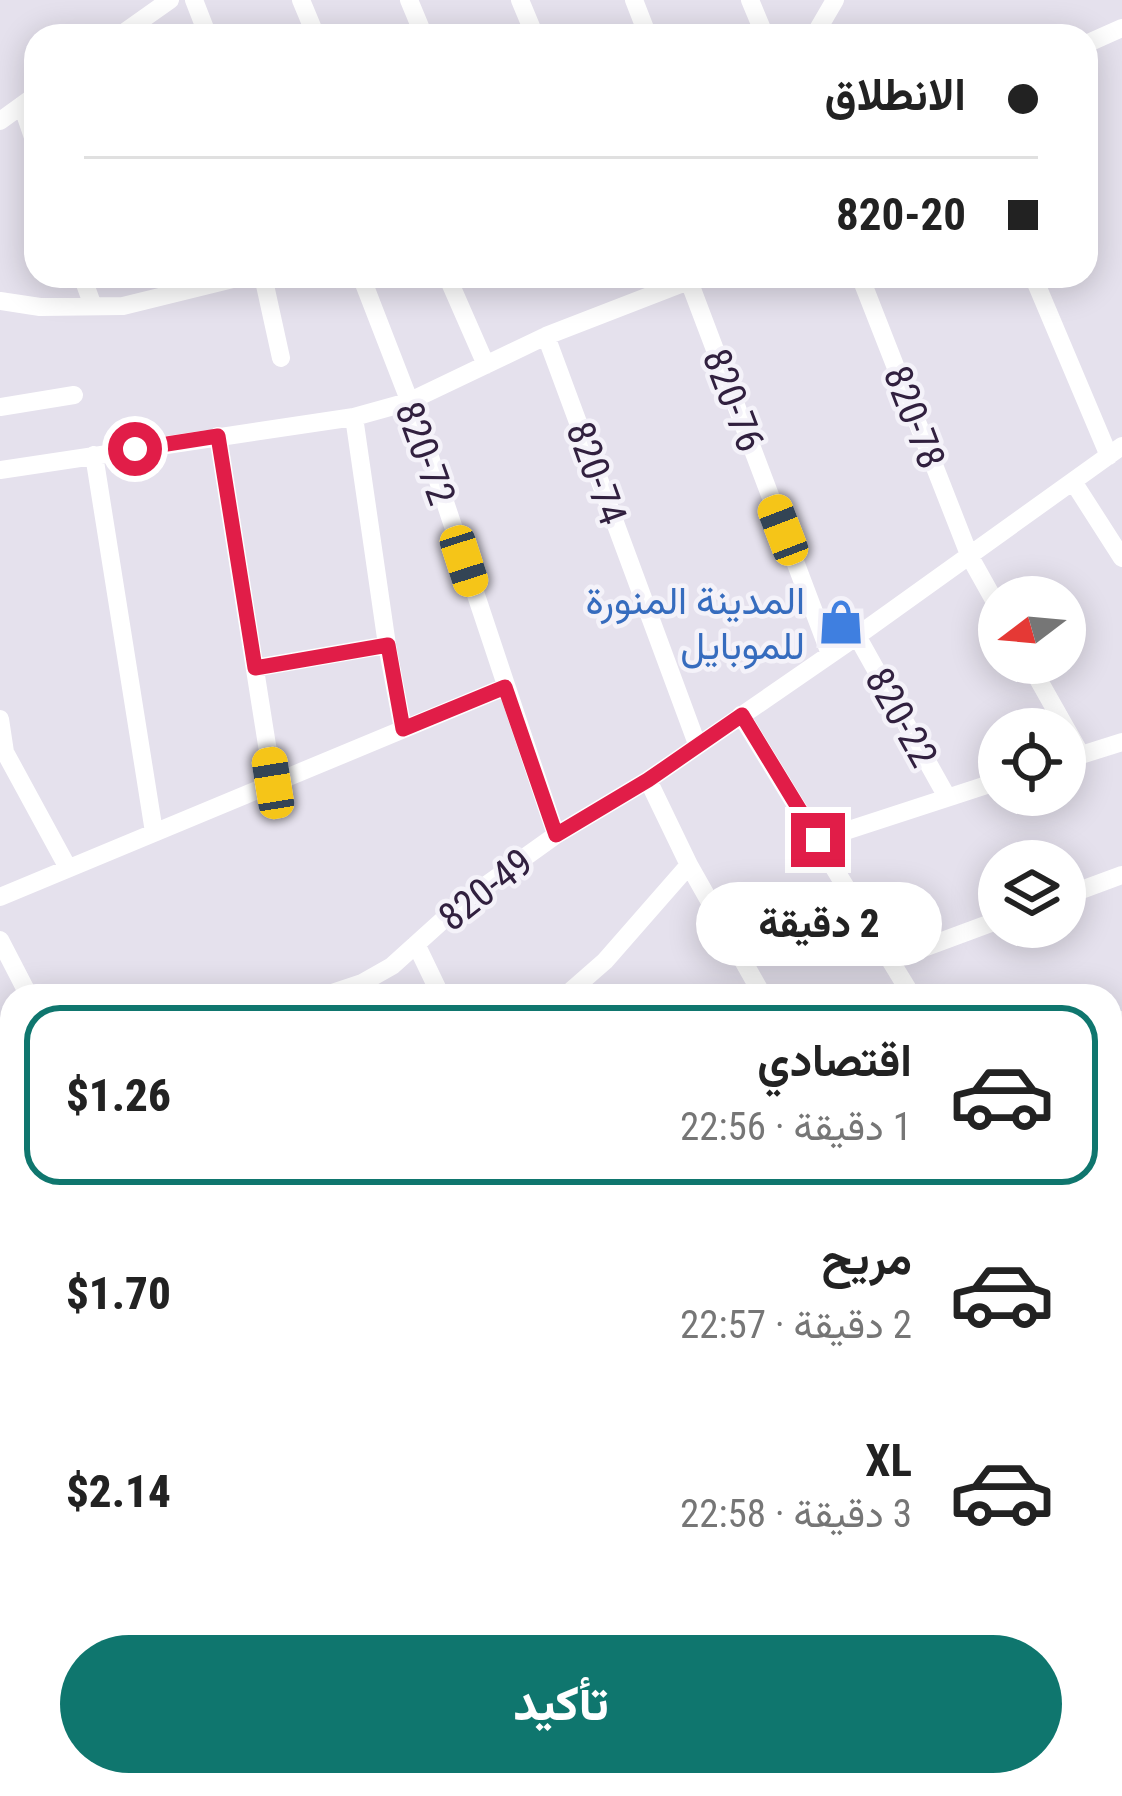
<!DOCTYPE html>
<html lang="ar">
<meta charset="utf-8">
<style>
:root{--surface:#fff;--page:#f6f6f6;--text:#222;--muted:#767676;--line:#e0e0e0;--accent:#0f766e}
body{margin:0;font-family:"Roboto Condensed",Vazirmatn,sans-serif;background:var(--page);color:var(--text);direction:rtl;height:100vh;display:flex;flex-direction:column;font-size:45px;white-space:nowrap}
*{box-sizing:border-box;margin:0}
p{font-size:39px;color:var(--muted)}
.icon{flex:none;width:66px;height:66px;fill:none;stroke:currentColor;stroke-width:2;stroke-linecap:round;stroke-linejoin:round}
.map{position:relative;flex:1;overflow:hidden;direction:ltr}
.side{position:absolute;left:0px;top:984px;width:1122px;height:813px;display:flex;flex-direction:column;background:var(--surface);border-radius:36px 36px 0 0;box-shadow:0 6px 30px #0003;direction:rtl}
.side>*{flex:none}
.hud{position:absolute;left:24px;top:24px;width:1074px;height:264px;border-radius:36px;box-shadow:0 6px 30px #0003;direction:rtl;display:grid;align-content:center;height:264px;padding:0 60px;background:var(--surface)}
.needle{width:78px;rotate:254deg}
.fabs{position:absolute;left:978px;top:576px;display:grid;gap:24px}
.fabs a{display:grid;place-items:center;width:108px;height:108px;border-radius:50%;background:var(--surface);box-shadow:0 6px 30px #0003;font-size:60px}
.end{position:absolute;width:54px;height:54px;margin:-27px;border:15px solid #e11d48;background:#fff;box-shadow:0 0 0 6px #fff}
.from{border-radius:50%}
.bubble{position:absolute;height:84px;border-radius:42px;background:var(--surface);box-shadow:0 6px 30px #0003;font-size:39px;font-weight:800;line-height:84px;text-align:center;direction:rtl}
.car{position:absolute;width:36px;height:72px;margin:-36px -18px;border-radius:15px;box-shadow:0 0 9px 3px #0007;background:linear-gradient(#f5c518 24%,#345 0 40%,#f5c518 0 76%,#345 0 86%,#f5c518 0)}
.hud b{display:flex;align-items:center;gap:42px;height:114px;font-size:45px}
.hud b+b{border-top:3px solid var(--line)}
.hud i{width:30px;height:30px;background:var(--text)}
ul{padding:21px 0 0;list-style:none}
li{display:flex;align-items:center;gap:36px;height:180px;margin:0 24px 18px;padding:0 36px;border:6px solid transparent;border-radius:36px}
li div{flex:1}
li b{display:block;font-size:45px}
li em{font-style:normal;font-weight:800}
li.on{border-color:var(--accent)}
li>.icon{width:108px;height:108px;stroke-width:1.5}
.primary-button{display:flex;gap:24px;margin-top:auto;padding:24px 60px}
.primary-button a{flex:1;height:138px;border-radius:72px;background:var(--accent);color:#fff;font-size:48px;font-weight:800;line-height:138px;text-align:center}
.map>svg:first-child{display:block}
.lines{fill:none;stroke-linecap:round;stroke-linejoin:round}
.street{stroke:#fff;stroke-width:18}
.route{stroke:#e11d48;stroke-width:15}
.labels{text-anchor:middle;stroke-width:9;stroke-linejoin:round;paint-order:stroke}
.street-label{font-size:39px;fill:#31203f;stroke:#f4f2f9}
.shop-label{font-size:39px;fill:#366cbe;stroke:#f4f2f9;text-anchor:end}
</style>
<div class="map">
<svg width="1122" height="1796" viewBox="0 0 1122 1796">
<rect width="100%" height="100%" fill="#e5e1ed"/>
<g class="lines">
<!-- street -->
<path class="street" d="M194,0L208,36
M301,0L316,36
M409,0L424,36
M520,0L535,36
M634,0L648,36
M750,0L765,36
M119,36L170,0
M814,36L835,0
M1086,44L1122,28
M22,105L36,146
M0,121L36,95
M82,276L93,306
M263,276L281,358
M361,276L423,436L556,835
M447,276L486,365
M860,276L970,557L999,609
M1033,276L1109,456
M689,281L830,654
M0,301L40,307L123,306L245,276
M546,336L697,744
M0,407L74,395
M354,417L387,645
M218,436L273,783
M94,455L154,832
M0,470L354,417L408,402L546,336L701,276
M1074,483L1122,558
M857,636L947,797
M1029,663L1081,755
M255,668L387,645L403,729
M741,715L912,996
M0,719L5,752
M0,743L68,868
M1065,760L1122,742
M648,780L689,865L763,996
M818,840L999,781
M1065,896L1122,875
M0,897L505,687
M0,940L29,996
M416,944L441,996
M891,960L999,920
M323,996L362,983L392,966L464,901L556,835L648,780L857,636L1122,446
M565,996L605,961L689,865
M1110,1025L1122,1020
M1110,1071L1122,1067
M0,1087L12,1084
M1110,1202L1122,1229
M0,1214L12,1234
M0,1293L12,1285
M0,1495L12,1486
M1110,1518L1122,1544
M0,1716L12,1738
M1110,1756L1122,1746
M37,1785L43,1796
M191,1785L197,1796
M336,1785L342,1796
M814,1785L820,1796
M1043,1785L1049,1796
M558,1796L578,1785
M982,1796L1000,1785
M1062,1796L1075,1785"/>
</g>
<g class="lines">
<!-- route -->
<path class="route" d="M135,449L218,436L255,668L388,645L403,729L505,687L556,835L648,780L742,715L818,840"/>
</g>
<!-- icons -->
<defs>
<g id="shop-bare" transform="scale(3.6)"><path d="M-5-2.5h2.3a2.7 3.5 0 0 1 5.4 0H5L5.5 6h-11ZM-1.5-2.5h3a1.5 2.3 0 0 0-3 0Z" fill="#3f7fe0" stroke="#f4f2f9" stroke-width="2.5" paint-order="stroke"/></g>
</defs>
<g fill-rule="evenodd">
<use href="#shop-bare" x="841" y="622"/>
</g>
<g class="labels">
<!-- street labels -->
<g class="street-label">
<text transform="translate(734 400) rotate(69)" y="14">820-76</text>
<text transform="translate(915 417) rotate(69)" y="14">820-78</text>
<text transform="translate(426 453) rotate(70)" y="14">820-72</text>
<text transform="translate(597 473) rotate(70)" y="14">820-74</text>
<text transform="translate(902 717) rotate(61)" y="14">820-22</text>
<text transform="translate(485 889) rotate(-38)" y="14">820-49</text>
</g>
<!-- shop labels -->
<g class="shop-label">
<text x="805" y="614">المدينة المنورة<tspan x="805" dy="45">للموبايل</tspan></text>
</g>
</g>
</svg>
<div class="fabs">
<a><svg class="needle" viewBox="-14 -14 28 28"><path d="M0-13l5 13h-10z" fill="#e53935"/><path d="M0 13l5-13h-10z" fill="#767676"/></svg></a>
<a><svg class="icon" aria-label="locate" viewBox="0 0 24 24"><circle cx="12" cy="12" r="6"/><path d="M12 2v4M12 18v4M2 12h4M18 12h4"/></svg></a>
<a><svg class="icon" aria-label="layers" viewBox="0 0 24 24"><path d="M12 4l9 5-9 5-9-5zM3 14l9 5 9-5"/></svg></a>
</div>
<i class="end from" style="left:135px;top:449px"></i>
<i class="end" style="left:818px;top:840px"></i>
<div class="bubble" style="left:696px;top:882px;width:246px">2 دقيقة</div>
<i class="car" style="left:783px;top:530px;rotate:339deg"></i>
<i class="car" style="left:464px;top:561px;rotate:162deg"></i>
<i class="car" style="left:273px;top:783px;rotate:351deg"></i>
<div class="hud">
<b><i class="from"></i>الانطلاق</b>
<b><i></i>820-20</b>
</div>
<section class="side">
<ul>
<li class="on"><svg class="icon" aria-label="car" viewBox="0 0 24 24"><path d="M5 17H2v-5l4-1 3-4h7l3 4 3 1v5h-3M9 17h6M6 11h13"/><circle cx="7" cy="17" r="2"/><circle cx="17" cy="17" r="2"/></svg><div><b>اقتصادي</b><p>1 دقيقة · 22:56</p></div><em>$1.26</em></li>
<li><svg class="icon" aria-label="car" viewBox="0 0 24 24"><path d="M5 17H2v-5l4-1 3-4h7l3 4 3 1v5h-3M9 17h6M6 11h13"/><circle cx="7" cy="17" r="2"/><circle cx="17" cy="17" r="2"/></svg><div><b>مريح</b><p>2 دقيقة · 22:57</p></div><em>$1.70</em></li>
<li><svg class="icon" aria-label="car" viewBox="0 0 24 24"><path d="M5 17H2v-5l4-1 3-4h7l3 4 3 1v5h-3M9 17h6M6 11h13"/><circle cx="7" cy="17" r="2"/><circle cx="17" cy="17" r="2"/></svg><div><b>XL</b><p>3 دقيقة · 22:58</p></div><em>$2.14</em></li>
</ul>
<div class="primary-button"><a>تأكيد</a></div>
</section>
</div>
